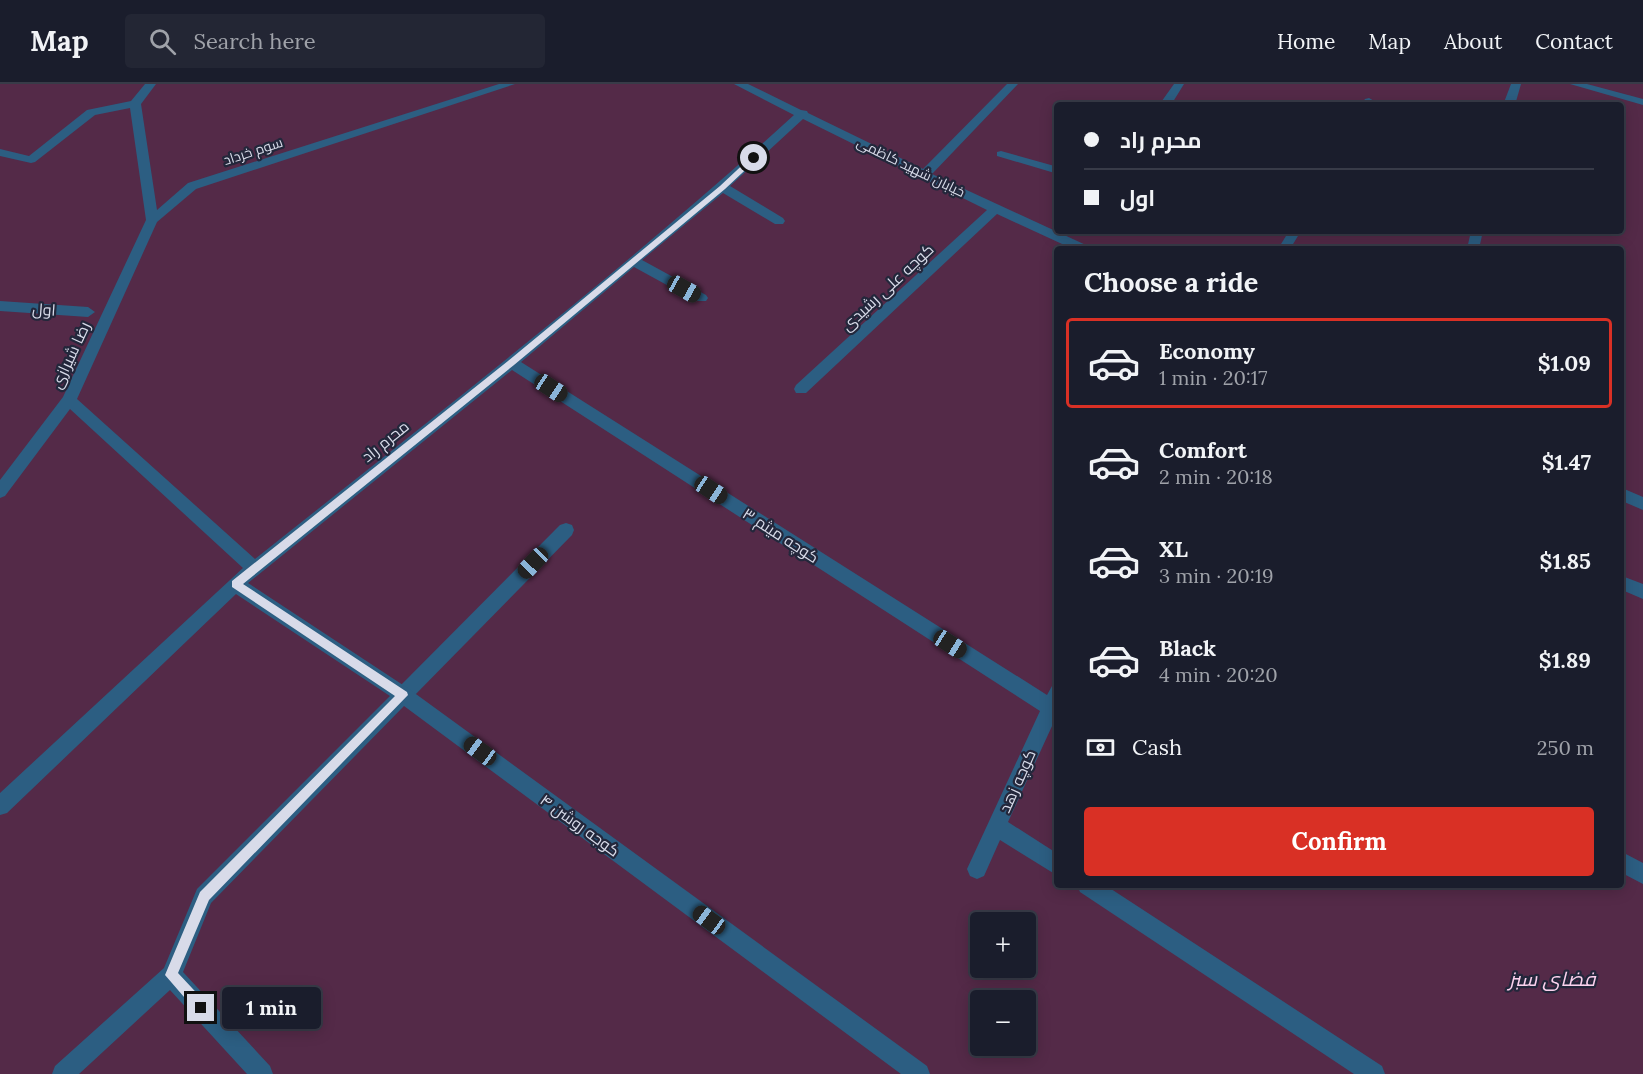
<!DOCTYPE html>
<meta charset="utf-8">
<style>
:root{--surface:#1a1d2c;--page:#232634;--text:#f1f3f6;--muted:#9fa2a9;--line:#383b48;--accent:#d93025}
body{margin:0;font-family:Lora,Cairo,serif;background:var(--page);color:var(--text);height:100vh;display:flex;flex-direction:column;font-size:22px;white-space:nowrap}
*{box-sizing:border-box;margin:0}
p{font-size:20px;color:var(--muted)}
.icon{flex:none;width:33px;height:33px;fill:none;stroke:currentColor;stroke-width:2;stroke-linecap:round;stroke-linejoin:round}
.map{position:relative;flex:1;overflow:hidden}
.panel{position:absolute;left:1054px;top:162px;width:570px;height:642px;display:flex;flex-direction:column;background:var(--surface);border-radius:6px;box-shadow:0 3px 15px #0003,0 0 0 2px var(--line)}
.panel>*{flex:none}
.top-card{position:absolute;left:1054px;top:18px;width:570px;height:132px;border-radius:6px;box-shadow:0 3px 15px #0003,0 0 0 2px var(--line);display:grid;align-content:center;height:132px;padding:0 30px;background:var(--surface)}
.fabs{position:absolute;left:970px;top:828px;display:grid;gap:12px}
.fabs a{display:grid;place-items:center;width:66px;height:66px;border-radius:6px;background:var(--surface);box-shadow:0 3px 15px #0003,0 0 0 2px var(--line);font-size:30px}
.end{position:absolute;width:27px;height:27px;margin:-14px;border:8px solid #d8dbe9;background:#111;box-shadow:0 0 0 3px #111}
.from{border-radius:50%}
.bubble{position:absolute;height:42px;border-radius:6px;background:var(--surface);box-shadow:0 3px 15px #0003,0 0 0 2px var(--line);font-size:20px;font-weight:700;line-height:42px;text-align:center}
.car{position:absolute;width:18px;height:36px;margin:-18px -9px;border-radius:8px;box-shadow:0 0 4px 2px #0007;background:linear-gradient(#222 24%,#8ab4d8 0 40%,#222 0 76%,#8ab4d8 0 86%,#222 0)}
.top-card b{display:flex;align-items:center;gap:21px;height:57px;font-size:22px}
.top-card b+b{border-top:2px solid var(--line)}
.top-card i{width:15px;height:15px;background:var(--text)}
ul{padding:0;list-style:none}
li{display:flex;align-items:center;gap:18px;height:90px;margin:0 12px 9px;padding:0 18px;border:3px solid transparent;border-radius:6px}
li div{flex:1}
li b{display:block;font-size:22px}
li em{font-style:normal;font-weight:700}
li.on{border-color:var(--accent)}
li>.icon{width:54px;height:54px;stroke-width:1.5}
h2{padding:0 30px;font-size:27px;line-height:72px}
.pay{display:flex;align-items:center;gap:15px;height:66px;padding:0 30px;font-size:22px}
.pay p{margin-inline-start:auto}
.cta{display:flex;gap:12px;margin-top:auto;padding:12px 30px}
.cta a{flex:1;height:69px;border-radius:6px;background:var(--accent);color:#fff;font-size:24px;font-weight:700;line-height:69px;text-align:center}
header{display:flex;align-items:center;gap:36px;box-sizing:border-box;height:84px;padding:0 30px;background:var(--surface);border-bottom:2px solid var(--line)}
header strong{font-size:28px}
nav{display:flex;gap:33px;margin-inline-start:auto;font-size:21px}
.search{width:420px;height:54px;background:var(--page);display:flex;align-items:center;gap:15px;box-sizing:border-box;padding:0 21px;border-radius:6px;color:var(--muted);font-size:22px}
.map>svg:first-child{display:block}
.green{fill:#542a48;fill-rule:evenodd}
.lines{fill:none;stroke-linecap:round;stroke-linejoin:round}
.service{fill:#2c5e82;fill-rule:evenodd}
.minor{fill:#2c5e82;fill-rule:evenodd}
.route{fill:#d8dbe9}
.labels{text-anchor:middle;stroke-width:4.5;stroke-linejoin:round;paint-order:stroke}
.far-street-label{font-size:14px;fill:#d8dbe9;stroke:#23273b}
.street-label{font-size:16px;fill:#d8dbe9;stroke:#23273b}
.near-park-label{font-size:20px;font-style:italic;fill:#fcd2ee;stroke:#23273b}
</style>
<header>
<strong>Map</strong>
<div class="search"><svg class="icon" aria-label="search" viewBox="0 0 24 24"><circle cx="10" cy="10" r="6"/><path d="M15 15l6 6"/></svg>Search here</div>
<nav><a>Home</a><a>Map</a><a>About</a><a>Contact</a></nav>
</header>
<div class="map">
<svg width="1643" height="990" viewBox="0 0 1643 990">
<rect width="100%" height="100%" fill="#23273b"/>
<!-- green -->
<path class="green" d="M0,0H1643V990H0ZM1058,21H1622V147H1058ZM1058,165H1622V801H1058ZM981,838H1026V884H981ZM981,916H1026V962H981Z"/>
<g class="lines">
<!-- service -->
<path class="service" d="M566,439L572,441L574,446L572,451L409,617L403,619L397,617L394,611L397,605L560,441Z"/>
<!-- minor -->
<path class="minor" d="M145,0H156L141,20L157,126L188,99L499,0H515L196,105L157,138L77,315L255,475C437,330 622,188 794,31L734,0H748L801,26L807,27L808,29L923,85L1007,0H1018L932,90L1088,162L1090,165H1073L997,130L806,309H796L794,305L796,301L987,126L803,35L730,102L783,134L785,137L783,140H775L723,109L642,176L706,211L708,214L706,217H696L634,183L521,278L1047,611L1052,602L1058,600V629L1008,738L1058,770V792L1000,756L984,792L977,795L970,792L967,785L1040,627L512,286L248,499L409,605L927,982L930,990H901L404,622L211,819L183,888L270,982L273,990H247L170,906L79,990H52L55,982L164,884L197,805L390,612L236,510L7,729L0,731V709L243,484L70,325L5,412L0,414V396L63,313L146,136L130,24L95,31L35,78L31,79L0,72V65L29,72L87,26L131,17Z
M1174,0H1184L1171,21H1159Z
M1511,0H1521L1515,21H1503Z
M1570,0H1587L1643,15V21Z
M1369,14L1374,17L1373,21H1361L1365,15Z
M1001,67L1058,83V90L997,72V68Z
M1289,147H1301L1290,165H1278Z
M1471,147H1483L1479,165H1467Z
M0,217L88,223L95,228L88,233L0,227Z
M1622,404L1643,413V426L1622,417Z
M1622,492L1643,500V515L1622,506Z
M1622,768L1643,779V800L1622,789Z
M1077,801H1105L1382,982L1385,990H1354L1080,808Z"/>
</g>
<!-- route -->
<path class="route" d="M752,72L758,74L725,105L514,281L243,500L407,608L408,611L209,816L178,889L206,919L208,924L206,928L201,930L197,928L165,891L200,808L395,612L232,503V497L508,277L720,102Z"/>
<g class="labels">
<!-- far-street labels -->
<g class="far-street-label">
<text transform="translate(253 67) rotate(-18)" y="5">سوم خرداد</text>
<text transform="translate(911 83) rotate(26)" y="5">خیابان شهید کاظمی</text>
</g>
<!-- street labels -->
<g class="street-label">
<text transform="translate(887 203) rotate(-43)" y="6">کوچه علی رشیدی</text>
<text transform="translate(44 225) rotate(4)" y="6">اول</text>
<text transform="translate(70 271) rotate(-65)" y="6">رضا شیرازی</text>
<text transform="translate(385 357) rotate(-39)" y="6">محرم راد</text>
<text transform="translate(781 451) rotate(33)" y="6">کوچه میثم ۳</text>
<text transform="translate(1017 697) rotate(-66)" y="6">کوچه زهد</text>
<text transform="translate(580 741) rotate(36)" y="6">کوجه روشن ۴</text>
</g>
<!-- near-park labels -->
<g class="near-park-label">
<text x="1552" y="902">فضای سبز</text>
</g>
</g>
</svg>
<div class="fabs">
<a>+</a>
<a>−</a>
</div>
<i class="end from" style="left:754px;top:74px"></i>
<i class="end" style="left:201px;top:924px"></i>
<div class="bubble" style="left:222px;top:903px;width:99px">1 min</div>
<i class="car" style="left:684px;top:205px;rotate:119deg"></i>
<i class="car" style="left:551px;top:304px;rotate:123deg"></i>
<i class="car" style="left:711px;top:406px;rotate:123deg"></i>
<i class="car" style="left:533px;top:479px;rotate:224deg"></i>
<i class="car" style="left:950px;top:560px;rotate:122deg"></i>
<i class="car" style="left:480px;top:667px;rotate:306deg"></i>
<i class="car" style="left:709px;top:836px;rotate:306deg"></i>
<div class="top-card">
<b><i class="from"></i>محرم راد</b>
<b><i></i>اول</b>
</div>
<section class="panel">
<h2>Choose a ride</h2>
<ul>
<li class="on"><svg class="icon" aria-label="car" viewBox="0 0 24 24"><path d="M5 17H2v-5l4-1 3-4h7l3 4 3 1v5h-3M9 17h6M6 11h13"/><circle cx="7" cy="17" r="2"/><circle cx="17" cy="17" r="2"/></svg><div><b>Economy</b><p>1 min · 20:17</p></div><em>$1.09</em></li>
<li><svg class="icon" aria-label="car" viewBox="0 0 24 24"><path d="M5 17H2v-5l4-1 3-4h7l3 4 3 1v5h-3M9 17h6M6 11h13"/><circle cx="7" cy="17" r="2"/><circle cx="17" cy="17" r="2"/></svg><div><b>Comfort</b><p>2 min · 20:18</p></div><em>$1.47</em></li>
<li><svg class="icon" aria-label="car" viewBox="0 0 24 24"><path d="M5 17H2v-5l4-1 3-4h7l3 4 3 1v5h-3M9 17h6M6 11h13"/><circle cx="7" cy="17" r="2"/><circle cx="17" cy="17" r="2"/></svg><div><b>XL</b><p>3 min · 20:19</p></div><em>$1.85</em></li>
<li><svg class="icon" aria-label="car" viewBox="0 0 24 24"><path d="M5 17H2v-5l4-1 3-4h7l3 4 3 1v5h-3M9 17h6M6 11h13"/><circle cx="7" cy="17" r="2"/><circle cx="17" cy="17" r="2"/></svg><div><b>Black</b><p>4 min · 20:20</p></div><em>$1.89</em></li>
</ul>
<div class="pay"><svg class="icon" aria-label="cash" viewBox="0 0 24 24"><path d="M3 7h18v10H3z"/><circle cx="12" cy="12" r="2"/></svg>Cash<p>250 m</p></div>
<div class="cta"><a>Confirm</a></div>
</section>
</div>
